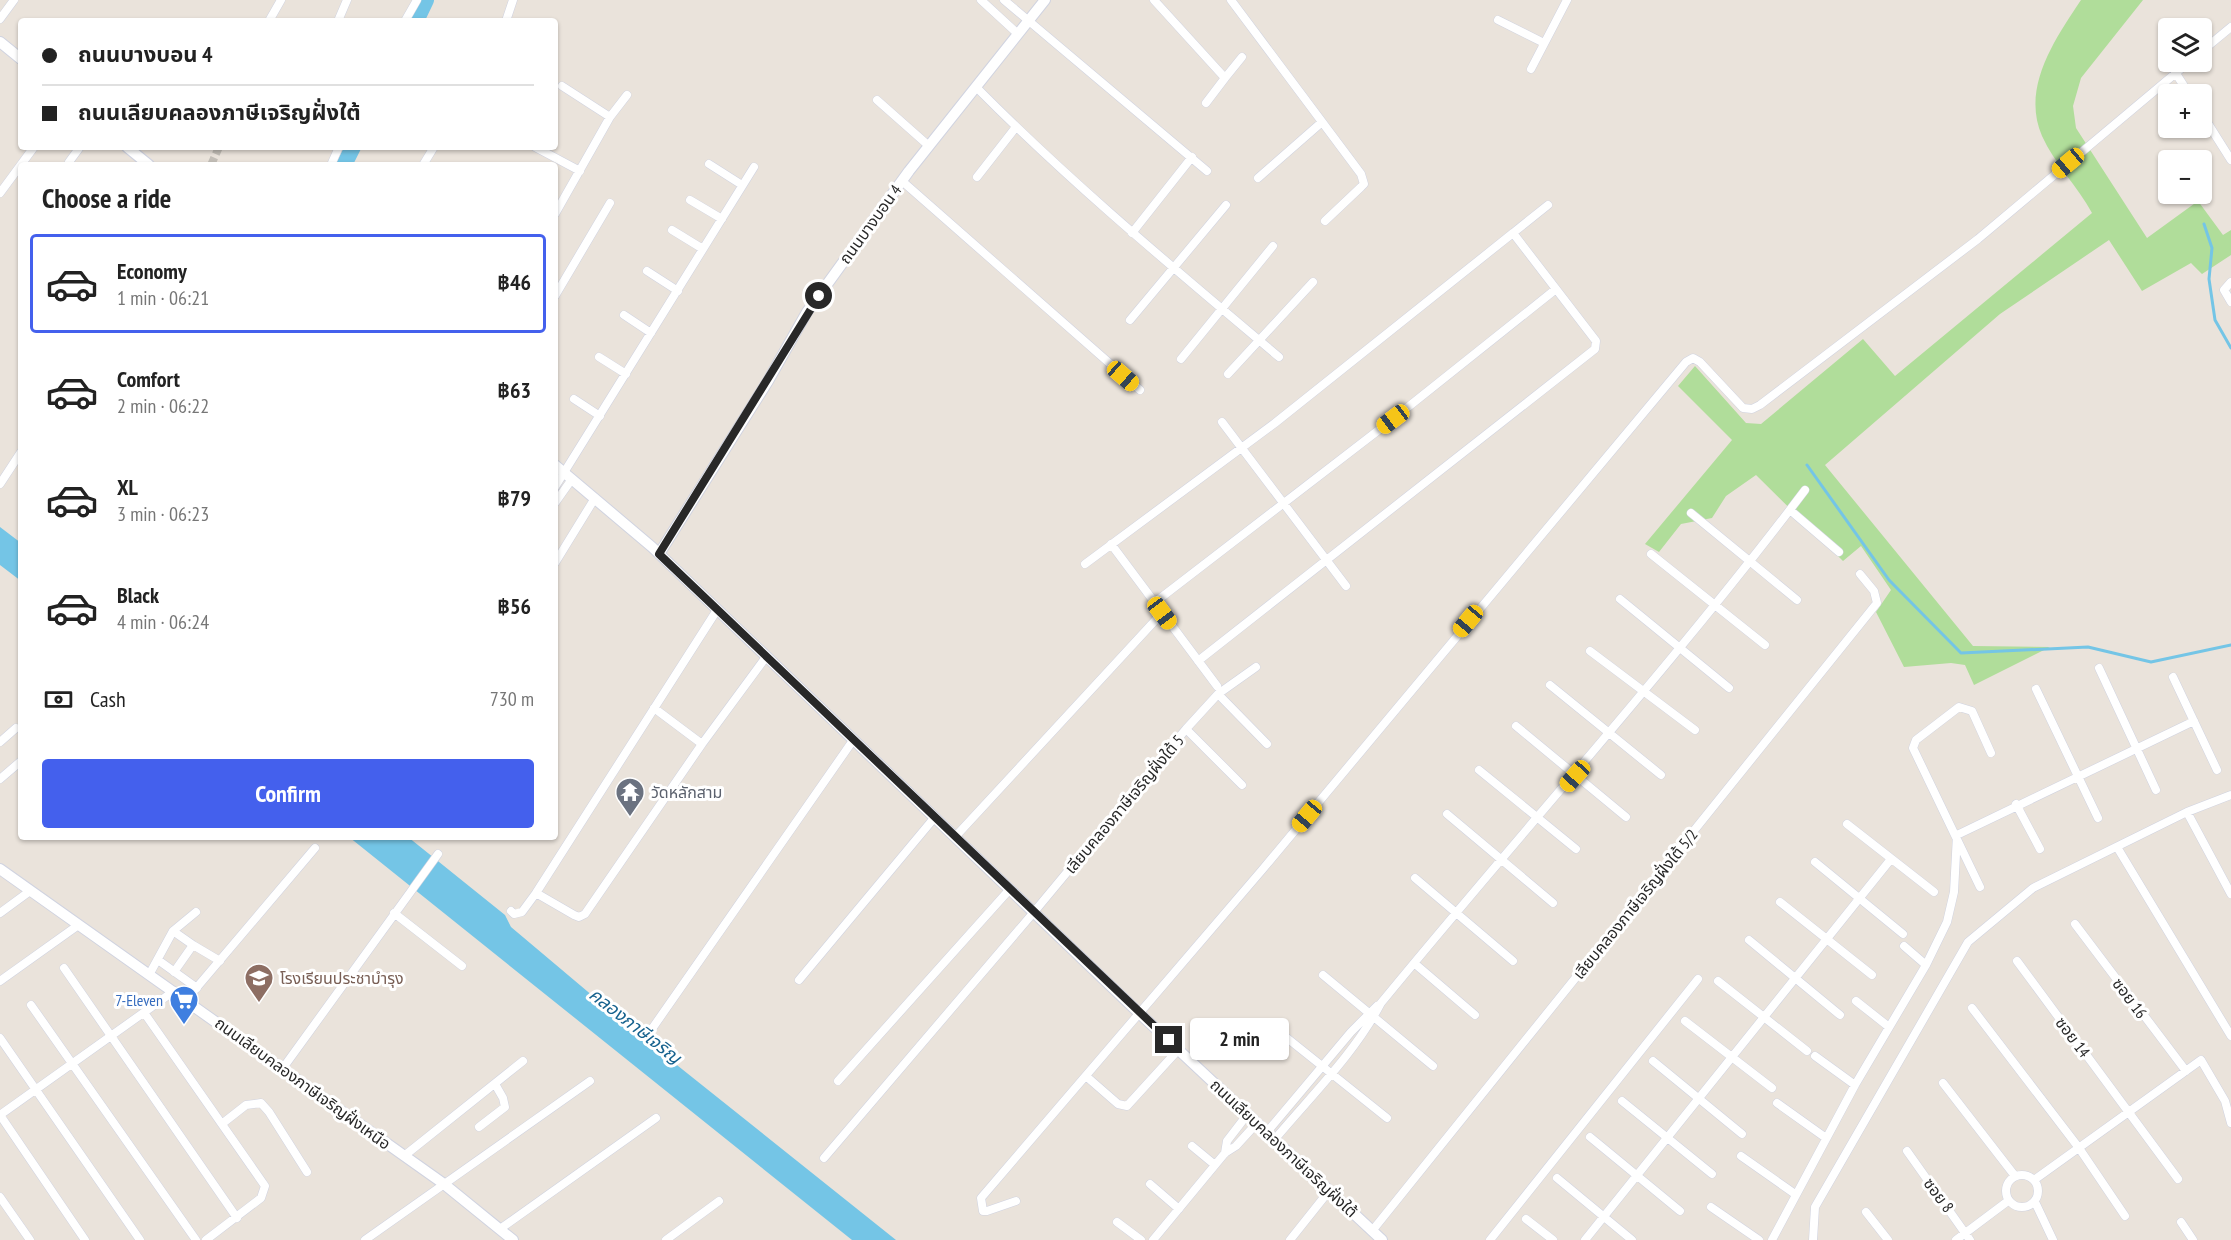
<!DOCTYPE html>
<meta charset="utf-8">
<style>
:root{--surface:#fff;--page:#f2f2f2;--text:#222;--muted:#767676;--line:#e0e0e0;--accent:#4460ed}
body{margin:0;font-family:"PT Sans Narrow","Noto Sans Thai",sans-serif;background:var(--page);color:var(--text);height:100vh;display:flex;flex-direction:column;font-size:22px;white-space:nowrap}
*{box-sizing:border-box;margin:0}
p{font-size:20px;color:var(--muted)}
.icon{flex:none;width:33px;height:33px;fill:none;stroke:currentColor;stroke-width:2;stroke-linecap:round;stroke-linejoin:round}
.map{position:relative;flex:1;overflow:hidden}
.sheet{position:absolute;left:18px;top:162px;width:540px;height:678px;display:flex;flex-direction:column;background:var(--surface);border-radius:6px;box-shadow:0 2px 4px #0004}
.sheet>*{flex:none}
.banner{position:absolute;left:18px;top:18px;width:540px;height:132px;border-radius:6px;box-shadow:0 2px 4px #0004;display:grid;align-content:center;height:132px;padding:0 24px;background:var(--surface)}
.controls{position:absolute;left:2158px;top:18px;display:grid;gap:12px}
.controls a{display:grid;place-items:center;width:54px;height:54px;border-radius:6px;background:var(--surface);box-shadow:0 2px 4px #0004;font-size:30px}
.end{position:absolute;width:27px;height:27px;margin:-14px;border:8px solid #282828;background:#fff;box-shadow:0 0 0 3px #fff}
.from{border-radius:50%}
.bubble{position:absolute;height:42px;border-radius:6px;background:var(--surface);box-shadow:0 2px 4px #0004;font-size:20px;font-weight:700;line-height:42px;text-align:center}
.car{position:absolute;width:18px;height:36px;margin:-18px -9px;border-radius:8px;box-shadow:0 0 4px 2px #0007;background:linear-gradient(#f5c518 24%,#345 0 40%,#f5c518 0 76%,#345 0 86%,#f5c518 0)}
.banner b{display:flex;align-items:center;gap:21px;height:57px;font-size:22px}
.banner b+b{border-top:2px solid var(--line)}
.banner i{width:15px;height:15px;background:var(--text)}
ul{padding:0;list-style:none}
li{display:flex;align-items:center;gap:18px;height:99px;margin:0 12px 9px;padding:0 12px;border:3px solid transparent;border-radius:6px}
li div{flex:1}
li b{display:block;font-size:22px}
li em{font-style:normal;font-weight:700}
li.active{border-color:var(--accent)}
li>.icon{width:54px;height:54px;stroke-width:1.5}
h2{padding:0 24px;font-size:27px;line-height:72px}
.pay{display:flex;align-items:center;gap:15px;height:66px;padding:0 24px;font-size:22px}
.pay p{margin-inline-start:auto}
.action{display:flex;gap:12px;margin-top:auto;padding:12px 24px}
.action a{flex:1;height:69px;border-radius:6px;background:var(--accent);color:#fff;font-size:24px;font-weight:700;line-height:69px;text-align:center}
.map>svg:first-child{display:block}
.green{fill:#b0dd9a}
.water{fill:#74c5e6}
.lines{fill:none;stroke-linecap:round;stroke-linejoin:round}
.stream{stroke:#74c5e6;stroke-width:3}
.river{stroke:#74c5e6;stroke-width:16}
.street-tunnel{stroke:#c3beb7;stroke-width:8;stroke-dasharray:8 4;stroke-linecap:butt}
.street-casing{stroke:#d0d3e0;stroke-width:9}
.secondary-casing{stroke:#d0d3e0;stroke-width:12}
.street{stroke:#fff;stroke-width:8}
.secondary{stroke:#fff;stroke-width:10}
.route{stroke:#282828;stroke-width:8}
.labels{text-anchor:middle;stroke-width:6;stroke-linejoin:round;paint-order:stroke}
.street-label{font-size:16px;fill:#282828;stroke:#fff}
.worship-label{font-size:16px;fill:#5b616d;stroke:#fff;text-anchor:start}
.education-label{font-size:16px;fill:#785e54;stroke:#fff;text-anchor:start}
.shop-label{font-size:16px;fill:#366cbe;stroke:#fff;text-anchor:end}
.water-label{font-size:18px;font-style:italic;fill:#16628e;stroke:#fff}
</style>
<div class="map">
<svg width="2231" height="1240" viewBox="0 0 2231 1240">
<rect width="100%" height="100%" fill="#eae3db"/>
<!-- green -->
<path class="green" d="M2081,0H2143L2081,78L2073,106L2076,128L2147,238L2198,201L2223,235L2231,230V255L2202,274L2191,263L2142,291L2109,240L2000,314L1825,465L1973,646L2050,647L1974,685L1965,665L1951,663L1904,667L1876,612L1891,590L1861,546L1843,561L1756,475L1726,496L1712,518L1681,524L1659,552L1645,544L1732,440L1678,386L1695,366L1746,423L1761,424L1863,339L1895,376L2092,213C2078,187 2054,163 2042,136C2021,88 2055,39 2081,0Z"/>
<!-- water -->
<path class="water" d="M0,527L21,543V581L0,565Z
M349,837H408L505,915L511,927L638,1034L896,1240H852Z"/>
<g class="lines">
<!-- stream -->
<path class="stream" d="M2204,224L2212,248L2209,279L2215,320L2231,348
M1807,465L1889,580L1961,653L2088,647L2151,662L2231,645"/>
<!-- river -->
<path class="river" d="M416,21L426,0
M344,165L353,147"/>
<!-- street-tunnel -->
<path class="street-tunnel" d="M211,165L219,147"/>
<!-- street casing -->
<g class="street-casing">
<path id="street" d="M981,0L1018,34
M1004,0L1207,171
M1154,0L1225,78L1206,103
M1231,0L1361,174L1364,184L1361,187L1325,221
M0,19L14,0
M1498,20L1544,43
M269,21L281,0
M338,21L347,0
M405,21L417,0
M506,21L513,0
M2202,51L2231,27
M1531,69L1567,0
M2175,72L2189,94
M1225,78L1242,57
M562,86L610,117
M977,88C1072,184 1176,270 1279,357
M877,100L929,146
M2202,114L2231,160
M535,147L580,171
M69,162L80,147
M709,164L742,185
M331,165L339,147
M423,165L434,147
M977,177L1016,127
M1258,178L1322,122
M902,181L1140,390
M0,193L34,147
M690,200L722,219
M555,214L610,117L627,95
M672,230L703,249
M1132,233L1192,157
M647,271L678,291
M2231,282L2224,290L2231,302
M555,296L610,203
M624,315L651,333
M1130,320L1226,205
M599,357L626,374
M1181,359L1273,246
M1228,374L1313,282
M574,399L600,416
M1222,422L1346,586
M0,484L21,452
M555,487L754,167
M555,503L572,479
M1790,510L1839,552
M1691,513L1797,600
M1111,544L1217,686
M1651,554L1765,645
M555,563L595,498
M1085,564L1275,423L1513,233
M1620,599L1729,688
M1154,603L1393,419L1556,289
M1590,651L1695,730
M1198,661L1595,349L1596,341L1513,233L1548,205
M2099,668L2156,790
M2173,677L2217,770
M1550,685L1661,775
M2036,689L2098,818
M1218,694L1256,667
M654,708L702,744
M1516,726L1626,817
M1186,729L1218,694L1267,744
M0,742L16,728
M1479,770L1576,849
M0,779L21,761
M2016,804L2040,849
M2187,812L2231,894
M1447,814L1553,903
M1847,824L1934,892
M955,837L1162,613
M2117,847L2231,1036
M1815,862L1903,934
M1415,878L1513,961
M1980,887L1913,748L1916,740L1959,707L1972,711L1991,753
M536,893L574,915L579,917L585,914L702,744L766,657
M1780,902L1872,975
M511,911L514,914L522,912L536,893L717,610
M0,913L30,891
M394,913L462,966
M2075,924L2186,1071
M173,931L193,945
M1749,940L1840,1015
M1904,946L1926,965
M158,960L197,988
M2017,961L2178,1179
M1414,963L1475,1015
M64,968L237,1218
M174,972L193,945L220,961
M149,975L173,931L196,912
M1323,975L1433,1066
M799,980L935,817
M0,981L77,926
M1718,981L1807,1051
M187,999L315,848
M1856,1001L1889,1027
M31,1005L196,1240
M1972,1008L2079,1148L2125,1216
M145,1014L265,1186L261,1198L206,1240
M1685,1021L1772,1088
M647,1036L854,739
M0,1038L140,1240
M1241,1051L1265,1032L1277,1030L1387,1118
M1815,1056L1855,1085
M1653,1061L1742,1134
M283,1068L438,854
M1087,1077L1118,1104L1127,1106L1179,1049
M838,1081L1010,889
M1943,1083L2015,1176
M1622,1101L1712,1174
M1777,1103L1826,1138
M0,1115L174,991
M0,1115L85,1240
M223,1123L246,1105L261,1103L269,1112L307,1172
M479,1127L505,1107L503,1098L495,1084
M1267,1132L1351,1032L1377,1006
M1590,1137L1680,1211
M1275,1139C1311,1096 1355,1053 1381,1003C1522,831 1671,667 1805,490
M1192,1146L1215,1165
M1907,1151L1970,1240
M1225,1153L1227,1141L1247,1115
M404,1156L523,1061
M1741,1156L1795,1194
M824,1158L1034,912L1186,729L1242,785
M2006 1191a16 16 0 1 1 32 0a16 16 0 1 1-32 0Z
M1557,1178L1632,1240
M2034,1180L2201,1060L2225,1101L2231,1123
M1150,1184L1179,1209
M0,1197L30,1240
M1016,1201L987,1211H983L981,1198L1262,870L1686,362L1693,358L1700,362L1743,408L1752,409L1760,405L1978,239L2189,62
M2035,1202L2053,1240
M1711,1207L1759,1240
M1866,1212L1888,1240
M1526,1219L1553,1240
M1117,1222L1141,1240
M2181,1222L2193,1240
M500,1229L656,1118
M1372,1231L1877,603L1874,591L1860,574
M365,1240L590,1081
M666,1240L719,1201
M1153,1240L1225,1153L1236,1146L1257,1123
M1290,1240L1329,1191
M1490,1240L1698,979
M1585,1240L1891,859
M1772,1240L1855,1085L1926,965L1947,922L1954,892L1957,835L2194,721
M1813,1240L1815,1207L1968,942L2033,888L2187,812L2231,795
M1956,1240L2008,1201"/>
</g>
<!-- secondary casing -->
<g class="secondary-casing">
<path id="secondary" d="M0,42L21,59
M127,147L149,165
M555,465L652,547L1140,1014L1382,1240
M659,554L768,381L807,312L909,171L1045,0
M0,869L444,1184L513,1240"/>
</g>
<!-- street -->
<use href="#street" class="street"/>
<!-- secondary -->
<use href="#secondary" class="secondary"/>
</g>
<g class="lines">
<!-- route -->
<path class="route" d="M819,296L659,554L1169,1040"/>
</g>
<!-- icons -->
<defs>
<g id="temple-pin" transform="scale(1.5)"><path d="M0 17L-7.5 6A9.5 9.5 0 1 1 7.5 6Z" fill="#6b7280" stroke="#fff"/><path d="M0-6L5-2H3V0L6.5 2.5H4V6H1.5V3h-3V6H-4V2.5H-6.5L-3 0V-2H-5Z" fill="#fff"/></g>
<g id="school-pin" transform="scale(1.5)"><path d="M0 17L-7.5 6A9.5 9.5 0 1 1 7.5 6Z" fill="#8d6e63" stroke="#fff"/><path d="M0-5L7-2L0 1L-7-2ZM-4 1L0 2.5L4 1V4Q0 6-4 4Z" fill="#fff"/></g>
<g id="supermarket-pin" transform="scale(1.5)"><path d="M0 17L-7.5 6A9.5 9.5 0 1 1 7.5 6Z" fill="#3f7fe0" stroke="#fff"/><path d="M-6-5.5h2.5l.6 2H6L4.5 2H-2.5L-4.4-4H-6ZM-1.5 3.2a1.3 1.3 0 1 0 .1 0ZM3 3.2a1.3 1.3 0 1 0 .1 0Z" fill="#fff"/></g>
</defs>
<g fill-rule="evenodd">
<use href="#temple-pin" x="630" y="792"/>
<use href="#school-pin" x="259" y="978"/>
<use href="#supermarket-pin" x="184" y="1000"/>
</g>
<g class="labels">
<!-- street labels -->
<g class="street-label">
<text transform="translate(870 224) rotate(-54)" y="6">ถนนบางบอน 4</text>
<text transform="translate(1124 804) rotate(-50)" y="6">เลียบคลองภาษีเจริญฝั่งใต้ 5</text>
<text transform="translate(1635 904) rotate(-51)" y="6">เลียบคลองภาษีเจริญฝั่งใต้ 5/2</text>
<text transform="translate(2130 998) rotate(53)" y="6">ซอย 16</text>
<text transform="translate(2073 1037) rotate(53)" y="6">ซอย 14</text>
<text transform="translate(303 1083) rotate(36)" y="6">ถนนเลียบคลองภาษีเจริญฝั่งเหนือ</text>
<text transform="translate(1284 1148) rotate(43)" y="6">ถนนเลียบคลองภาษีเจริญฝั่งใต้</text>
<text transform="translate(1939 1195) rotate(53)" y="6">ซอย 8</text>
</g>
<!-- worship labels -->
<g class="worship-label">
<text x="651" y="798">วัดหลักสาม</text>
</g>
<!-- education labels -->
<g class="education-label">
<text x="280" y="984">โรงเรียนประชาบำรุง</text>
</g>
<!-- shop labels -->
<g class="shop-label">
<text x="163" y="1006">7-Eleven</text>
</g>
<!-- water labels -->
<g class="water-label">
<text transform="translate(635 1026) rotate(38)" y="6">คลองภาษีเจริญ</text>
</g>
</g>
</svg>
<div class="controls">
<a><svg class="icon" aria-label="layers" viewBox="0 0 24 24"><path d="M12 4l9 5-9 5-9-5zM3 14l9 5 9-5"/></svg></a>
<a>+</a>
<a>−</a>
</div>
<i class="end from" style="left:819px;top:296px"></i>
<i class="end" style="left:1169px;top:1040px"></i>
<div class="bubble" style="left:1190px;top:1018px;width:99px">2 min</div>
<i class="car" style="left:2068px;top:163px;rotate:230deg"></i>
<i class="car" style="left:1123px;top:376px;rotate:131deg"></i>
<i class="car" style="left:1393px;top:419px;rotate:233deg"></i>
<i class="car" style="left:1162px;top:613px;rotate:143deg"></i>
<i class="car" style="left:1468px;top:621px;rotate:220deg"></i>
<i class="car" style="left:1575px;top:776px;rotate:222deg"></i>
<i class="car" style="left:1307px;top:816px;rotate:220deg"></i>
<div class="banner">
<b><i class="from"></i>ถนนบางบอน 4</b>
<b><i></i>ถนนเลียบคลองภาษีเจริญฝั่งใต้</b>
</div>
<section class="sheet">
<h2>Choose a ride</h2>
<ul>
<li class="active"><svg class="icon" aria-label="car" viewBox="0 0 24 24"><path d="M5 17H2v-5l4-1 3-4h7l3 4 3 1v5h-3M9 17h6M6 11h13"/><circle cx="7" cy="17" r="2"/><circle cx="17" cy="17" r="2"/></svg><div><b>Economy</b><p>1 min · 06:21</p></div><em>฿46</em></li>
<li><svg class="icon" aria-label="car" viewBox="0 0 24 24"><path d="M5 17H2v-5l4-1 3-4h7l3 4 3 1v5h-3M9 17h6M6 11h13"/><circle cx="7" cy="17" r="2"/><circle cx="17" cy="17" r="2"/></svg><div><b>Comfort</b><p>2 min · 06:22</p></div><em>฿63</em></li>
<li><svg class="icon" aria-label="car" viewBox="0 0 24 24"><path d="M5 17H2v-5l4-1 3-4h7l3 4 3 1v5h-3M9 17h6M6 11h13"/><circle cx="7" cy="17" r="2"/><circle cx="17" cy="17" r="2"/></svg><div><b>XL</b><p>3 min · 06:23</p></div><em>฿79</em></li>
<li><svg class="icon" aria-label="car" viewBox="0 0 24 24"><path d="M5 17H2v-5l4-1 3-4h7l3 4 3 1v5h-3M9 17h6M6 11h13"/><circle cx="7" cy="17" r="2"/><circle cx="17" cy="17" r="2"/></svg><div><b>Black</b><p>4 min · 06:24</p></div><em>฿56</em></li>
</ul>
<div class="pay"><svg class="icon" aria-label="cash" viewBox="0 0 24 24"><path d="M3 7h18v10H3z"/><circle cx="12" cy="12" r="2"/></svg>Cash<p>730 m</p></div>
<div class="action"><a>Confirm</a></div>
</section>
</div>
